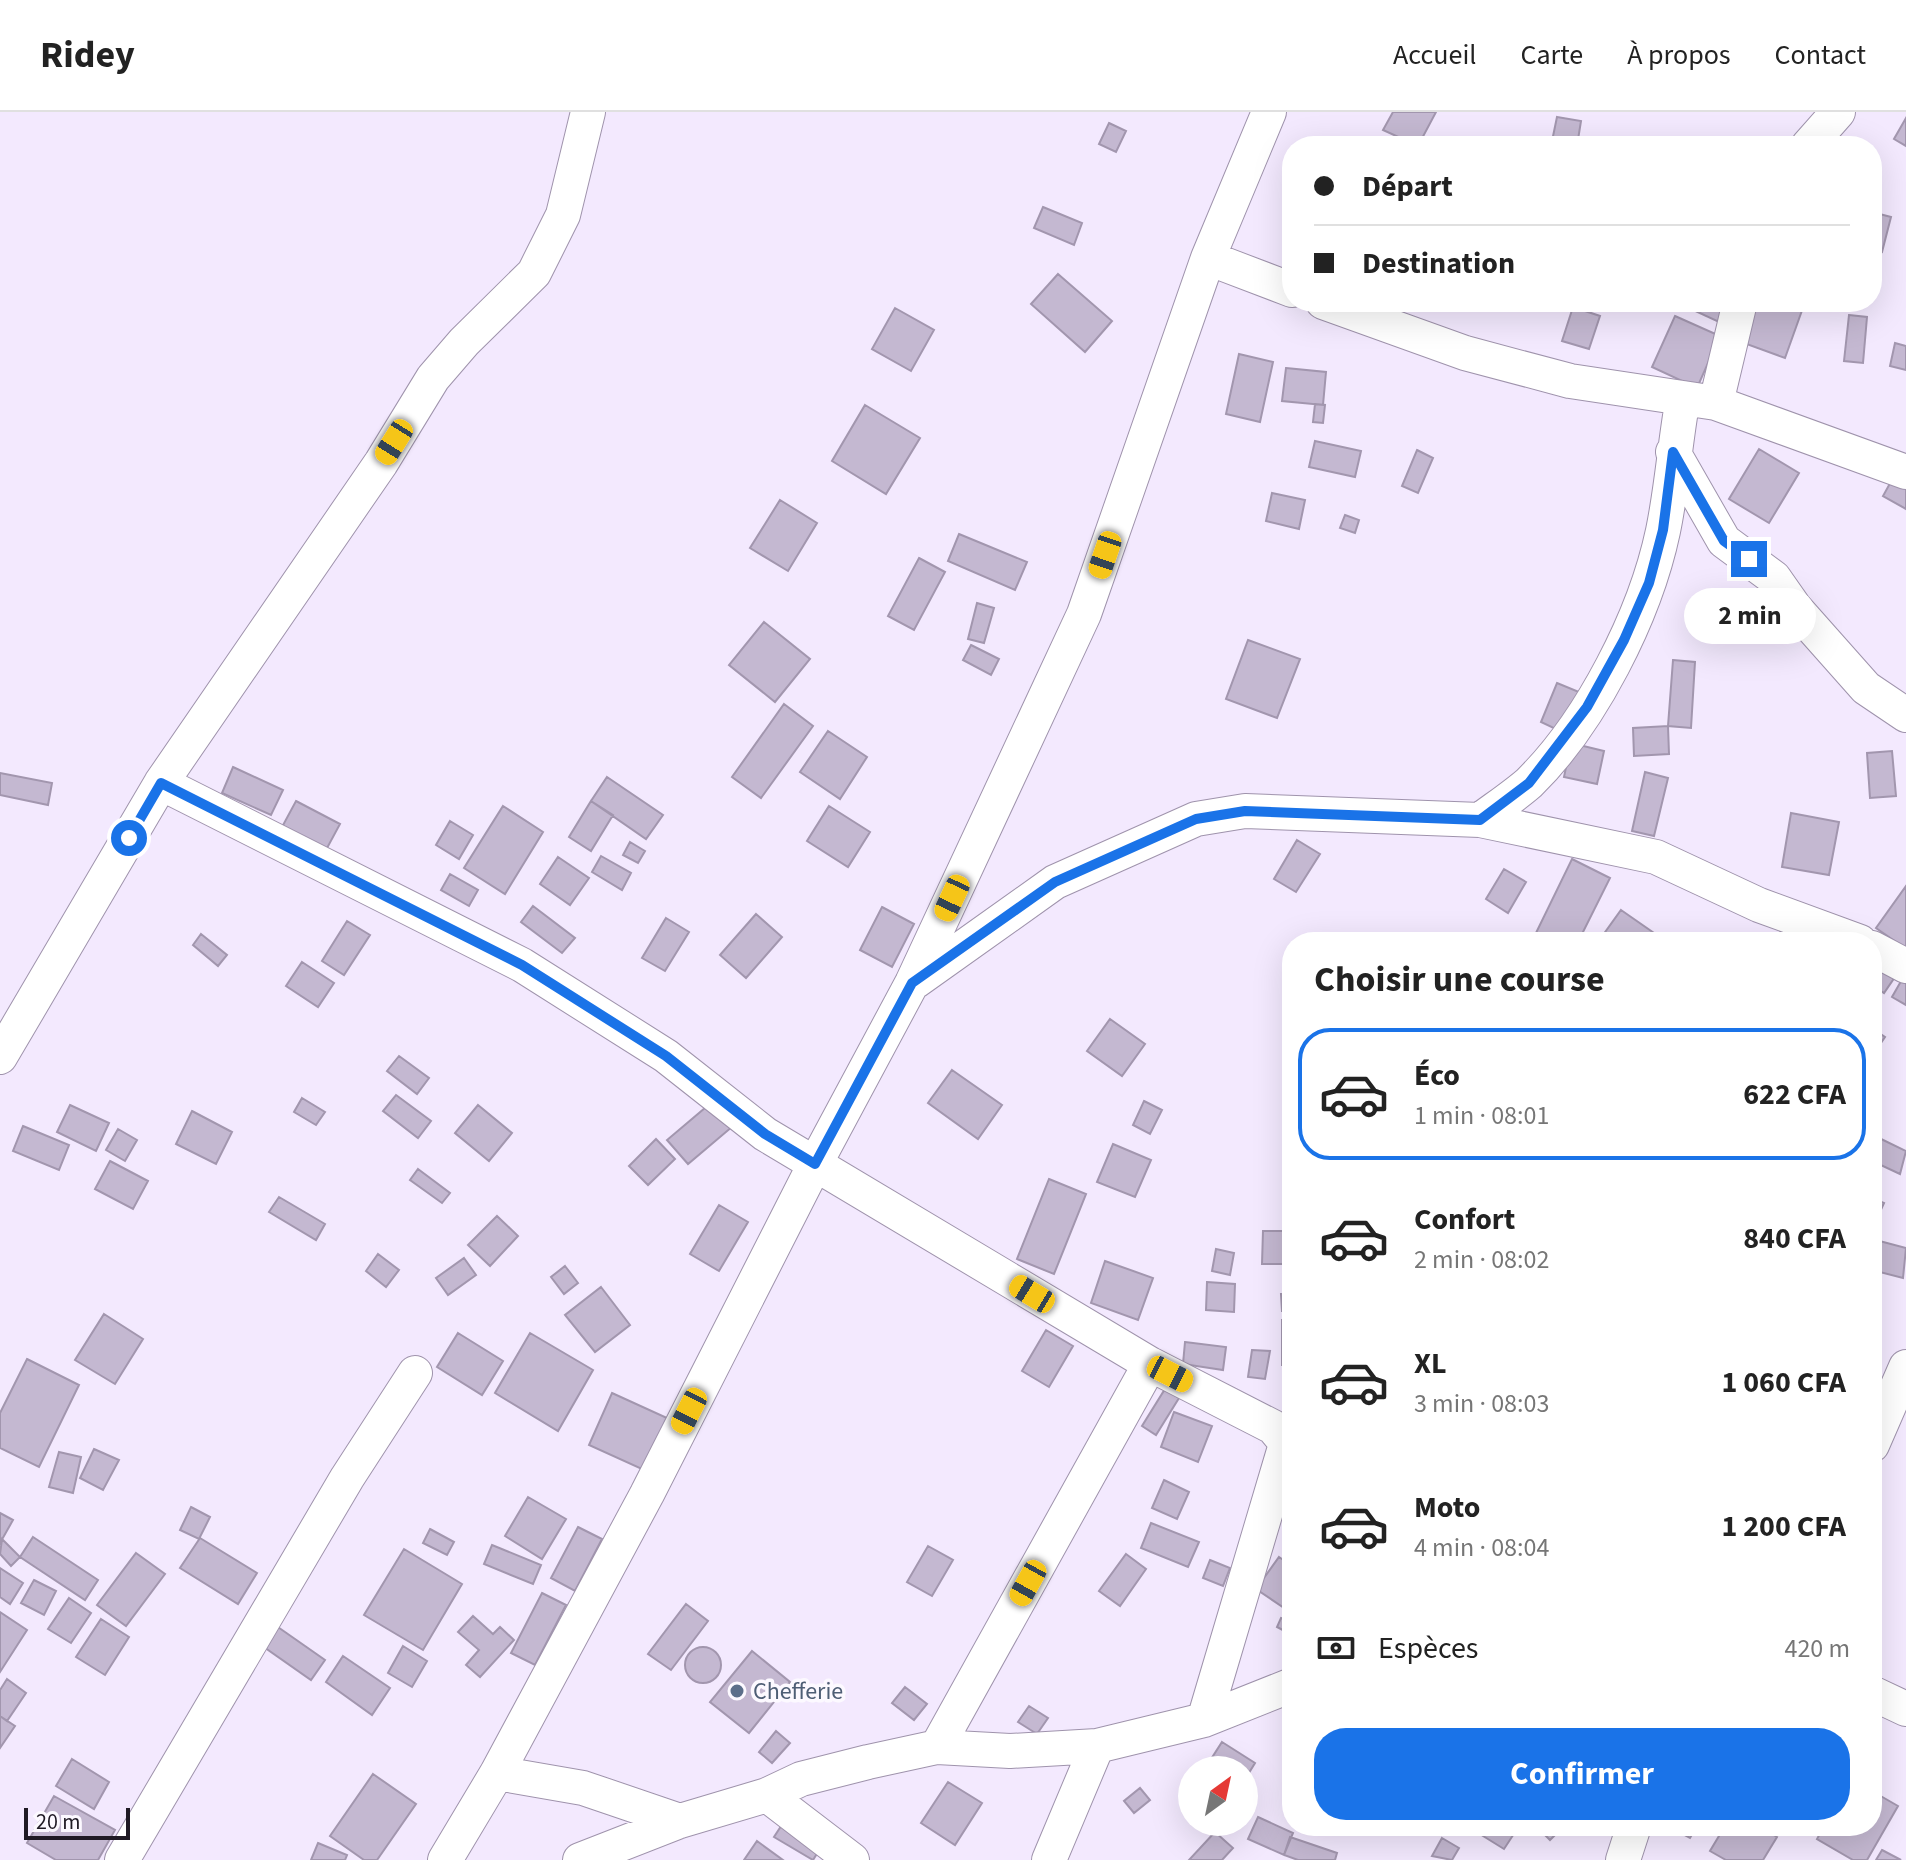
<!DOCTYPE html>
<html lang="fr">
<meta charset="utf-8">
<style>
:root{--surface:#fff;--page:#f2f2f2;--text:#222;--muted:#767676;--line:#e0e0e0;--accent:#1a73e8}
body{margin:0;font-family:"Source Sans 3",sans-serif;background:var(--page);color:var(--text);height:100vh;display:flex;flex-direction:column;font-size:30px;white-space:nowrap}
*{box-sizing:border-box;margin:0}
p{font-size:26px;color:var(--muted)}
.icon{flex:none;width:44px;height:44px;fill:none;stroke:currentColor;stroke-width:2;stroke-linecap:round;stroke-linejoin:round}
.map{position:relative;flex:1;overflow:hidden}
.drawer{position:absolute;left:1282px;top:820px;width:600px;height:904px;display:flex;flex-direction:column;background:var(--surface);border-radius:32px;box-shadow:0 8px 32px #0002}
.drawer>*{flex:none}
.guide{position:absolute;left:1282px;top:24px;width:600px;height:176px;border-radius:32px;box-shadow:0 8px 32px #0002;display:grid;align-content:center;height:176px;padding:0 32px;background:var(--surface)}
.needle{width:52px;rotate:33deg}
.tools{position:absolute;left:1178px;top:1644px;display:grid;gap:16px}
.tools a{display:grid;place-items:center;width:80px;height:80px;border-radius:50%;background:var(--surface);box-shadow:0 8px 32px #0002;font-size:40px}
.scale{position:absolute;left:24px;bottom:20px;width:106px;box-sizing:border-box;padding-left:8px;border:4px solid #1f1a24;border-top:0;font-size:22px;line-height:28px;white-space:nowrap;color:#1f1a24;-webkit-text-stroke:6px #fcf9ff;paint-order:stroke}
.end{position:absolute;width:36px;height:36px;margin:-18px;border:10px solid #1a73e8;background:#fff;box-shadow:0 0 0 4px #fff}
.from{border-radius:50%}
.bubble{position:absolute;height:56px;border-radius:28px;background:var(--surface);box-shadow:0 8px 32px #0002;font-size:26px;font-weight:700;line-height:56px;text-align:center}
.car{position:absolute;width:24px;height:48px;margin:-24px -12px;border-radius:10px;box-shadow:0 0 6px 2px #0007;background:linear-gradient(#f5c518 24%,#345 0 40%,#f5c518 0 76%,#345 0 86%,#f5c518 0)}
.guide b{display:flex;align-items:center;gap:28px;height:76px;font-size:30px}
.guide b+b{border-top:2px solid var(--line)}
.guide i{width:20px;height:20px;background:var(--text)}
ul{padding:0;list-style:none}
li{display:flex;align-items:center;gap:24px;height:132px;margin:0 16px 12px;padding:0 16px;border:4px solid transparent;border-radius:32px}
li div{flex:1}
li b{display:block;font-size:30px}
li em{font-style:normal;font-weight:700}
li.on{border-color:var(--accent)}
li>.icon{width:72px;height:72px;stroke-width:1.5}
h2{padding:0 32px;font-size:36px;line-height:96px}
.pay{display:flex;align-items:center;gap:20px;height:88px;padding:0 32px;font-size:30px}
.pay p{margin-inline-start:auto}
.action{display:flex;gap:16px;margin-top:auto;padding:16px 32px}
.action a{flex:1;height:92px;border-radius:32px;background:var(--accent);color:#fff;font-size:32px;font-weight:700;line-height:92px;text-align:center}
header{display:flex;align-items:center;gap:48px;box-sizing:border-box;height:112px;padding:0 40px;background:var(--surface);border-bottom:2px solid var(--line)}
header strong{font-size:38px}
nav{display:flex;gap:44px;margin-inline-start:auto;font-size:28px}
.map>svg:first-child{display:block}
.building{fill:#c4b8d1;stroke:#a296ae;stroke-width:2}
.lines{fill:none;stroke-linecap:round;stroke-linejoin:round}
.minor-casing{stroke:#9f93ac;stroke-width:36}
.minor{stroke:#fff;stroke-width:34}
.route{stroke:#1a73e8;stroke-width:10}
.service-dot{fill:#5c6f8a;stroke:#fcf9ff;stroke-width:3}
.labels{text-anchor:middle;stroke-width:7;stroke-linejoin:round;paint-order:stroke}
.service-label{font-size:24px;fill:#4e5e75;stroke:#fcf9ff;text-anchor:start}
</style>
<header>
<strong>Ridey</strong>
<nav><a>Accueil</a><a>Carte</a><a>À propos</a><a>Contact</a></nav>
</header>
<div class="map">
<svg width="1906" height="1748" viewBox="0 0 1906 1748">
<rect width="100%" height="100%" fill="#f3e9fe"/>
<!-- building -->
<path class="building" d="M1393,0H1436L1418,34L1383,18Z
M1557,5L1581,9L1577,34H1551Z
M1906,6V34L1894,27Z
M1109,11L1126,19L1116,40L1099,32Z
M1043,95L1082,111L1074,133L1034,116Z
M1872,100L1891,105L1882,140L1872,138Z
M1058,162L1112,209L1085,240L1031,192Z
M1584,190H1607L1606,197Z
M1676,190H1728L1719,210Z
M1756,190H1805L1785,246L1741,230Z
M1573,195L1600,204L1589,237L1562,229Z
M895,196L934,218L911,259L872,237Z
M1849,203L1867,205L1863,251L1844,249Z
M1675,204L1720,224L1697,276L1652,255Z
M1895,231L1906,234V258L1890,254Z
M1239,242L1273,250L1260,310L1226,302Z
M1286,256L1326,260L1323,293L1282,289Z
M1315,292L1325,293L1323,311L1313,310Z
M865,293L920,326L886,382L832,349Z
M1315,329L1361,339L1355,365L1309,355Z
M1759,337L1799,361L1769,411L1729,387Z
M1417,338L1433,346L1418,381L1402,374Z
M1894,364L1906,370V397L1883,384Z
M1272,381L1305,388L1299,417L1266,409Z
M780,388L817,411L788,459L750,436Z
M1345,403L1359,408L1355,421L1340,416Z
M959,422L1027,450L1015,478L948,449Z
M919,446L945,460L914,518L888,504Z
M977,491L994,496L984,531L968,527Z
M764,510L810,547L775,590L729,553Z
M1248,528L1300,547L1277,606L1226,587Z
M971,533L999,547L991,563L963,548Z
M1673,548L1695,550L1691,616L1668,614Z
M1557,571L1579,580L1562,620L1541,610Z
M784,592L813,614L761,686L732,665Z
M1668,614L1669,642L1634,644L1633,616Z
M828,619L867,645L840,687L800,660Z
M1571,631L1604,639L1597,672L1564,665Z
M1892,639L1896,684L1870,686L1867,641Z
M233,655L283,678L271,703L222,681Z
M1645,660L1668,666L1654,724L1632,719Z
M0,661L52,671L48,693L0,683Z
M607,665L663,703L646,727L591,689Z
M296,689L340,712L326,738L282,715Z
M591,689L613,703L591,739L569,725Z
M503,694L543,720L505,782L464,756Z
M829,694L870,720L848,755L807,729Z
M1791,701L1839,710L1829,763L1782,755Z
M450,709L473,723L459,747L436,733Z
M1297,728L1320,742L1296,780L1274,767Z
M630,730L645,739L638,751L623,743Z
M601,744L631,761L622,778L592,760Z
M558,745L589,766L570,793L540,772Z
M1572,747L1610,766L1578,830H1544L1534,825Z
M1504,757L1526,770L1508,801L1486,787Z
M450,762L478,778L469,794L441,778Z
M1906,774V837L1876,816Z
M533,794L575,826L562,841L521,810Z
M882,795L914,812L892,855L860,838Z
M1621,798L1654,821L1648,830H1598Z
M756,802L782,825L746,866L720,843Z
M666,806L689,820L665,859L642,846Z
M347,809L370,823L344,863L322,849Z
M201,822L227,843L218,854L193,833Z
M1872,845L1897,862L1884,881L1872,873Z
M302,850L334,871L318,895L286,874Z
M1904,864L1906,865V893L1892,885Z
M1110,907L1145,932L1122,964L1087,939Z
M1872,916L1885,925L1872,944Z
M399,944L429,966L417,982L387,959Z
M952,958L1002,993L978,1027L928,991Z
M396,983L431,1009L418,1026L383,999Z
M718,985L739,1009L688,1052L667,1028Z
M302,986L325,1000L316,1013L294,1000Z
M1144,989L1162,998L1150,1022L1133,1013Z
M70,993L109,1011L96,1039L57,1020Z
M478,993L512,1021L489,1049L455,1021Z
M192,999L232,1020L216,1052L176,1032Z
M23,1014L69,1033L59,1058L13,1039Z
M118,1017L137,1028L125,1049L106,1038Z
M1877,1025L1906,1039L1900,1062L1872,1049Z
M656,1027L675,1047L648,1073L629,1054Z
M1113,1032L1151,1048L1135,1085L1097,1070Z
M110,1049L148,1069L133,1097L95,1077Z
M418,1057L450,1081L442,1091L410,1068Z
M1049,1067L1086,1082L1054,1162L1017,1147Z
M279,1085L325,1112L316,1128L269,1100Z
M1872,1086L1884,1091L1875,1111L1872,1110Z
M719,1093L748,1110L719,1159L690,1142Z
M497,1104L518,1124L490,1154L468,1133Z
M1263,1119H1287V1152H1262Z
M1872,1127L1906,1136L1903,1166L1872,1158Z
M1216,1137L1234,1141L1230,1163L1212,1159Z
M378,1142L399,1158L386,1175L366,1159Z
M464,1146L476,1163L448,1183L436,1166Z
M1105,1149L1153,1166L1138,1208L1091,1191Z
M565,1154L578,1171L564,1182L551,1165Z
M1207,1170L1235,1172L1234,1200L1206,1198Z
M601,1175L630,1213L595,1240L565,1203Z
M1281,1182H1292V1199H1282Z
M104,1202L143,1227L115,1272L75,1248Z
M1282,1208L1292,1209V1253H1282Z
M1046,1218L1073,1234L1049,1275L1022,1259Z
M458,1221L503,1249L482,1283L437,1255Z
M530,1221L593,1258L558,1319L495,1281Z
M1185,1230L1226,1235L1223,1258L1183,1252Z
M1252,1238L1270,1239L1265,1267L1248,1265Z
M27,1247L79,1273L39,1355L0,1336V1301Z
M1165,1277L1179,1286L1156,1323L1142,1314Z
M612,1281L667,1306L644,1358L589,1333Z
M1174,1300L1212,1314L1198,1350L1161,1335Z
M94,1337L119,1348L103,1378L80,1366Z
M59,1340L81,1345L73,1381L49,1375Z
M1164,1368L1189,1380L1177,1407L1152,1396Z
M528,1385L566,1407L542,1447L505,1424Z
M191,1395L210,1405L199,1427L180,1418Z
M0,1401L13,1408L0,1431Z
M1151,1411L1199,1430L1188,1455L1141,1436Z
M578,1415L602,1427L575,1479L551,1466Z
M430,1417L454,1430L447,1443L423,1431Z
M33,1425L98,1468L85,1488L20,1445Z
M200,1426L257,1461L238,1492L180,1456Z
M2,1427L20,1445L11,1454L0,1442Z
M492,1433L541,1453L533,1472L484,1452Z
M928,1434L953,1448L932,1484L907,1470Z
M404,1437L462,1472L423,1538L364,1503Z
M136,1441L165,1462L126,1514L97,1493Z
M1126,1442L1146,1457L1120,1494L1099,1479Z
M1279,1445L1292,1454L1290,1500L1256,1477Z
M1210,1448L1230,1456L1223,1474L1203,1466Z
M0,1456L23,1471L10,1492L0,1485Z
M34,1468L56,1479L44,1503L21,1491Z
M542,1481L566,1493L535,1553L511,1541Z
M69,1486L91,1501L71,1531L48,1517Z
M686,1492L708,1509L671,1558L648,1542Z
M0,1500L27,1518L0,1560Z
M473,1504L493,1522L500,1515L514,1528L480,1565L466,1553L479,1538L458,1520Z
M1281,1506L1292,1510V1523L1277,1515Z
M101,1507L129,1525L105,1563L76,1545Z
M275,1513L325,1548L311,1568L261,1533Z
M403,1534L427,1549L412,1575L388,1561Z
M685 1553a18 18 0 1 1 36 0a18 18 0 1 1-36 0Z
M752,1539L790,1570L749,1621L710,1590Z
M343,1544L390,1576L372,1603L326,1570Z
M7,1567L26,1581L7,1609L0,1604V1578Z
M905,1575L927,1592L914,1608L892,1591Z
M1029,1594L1048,1606L1037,1622L1018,1610Z
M0,1604L15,1614L0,1636Z
M776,1619L790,1631L772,1651L759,1640Z
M1222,1630L1255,1651L1244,1669V1658H1211L1206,1655Z
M72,1647L109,1670L94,1697L56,1674Z
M373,1662L416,1692L377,1748H364L330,1724Z
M948,1670L982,1691L955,1733L921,1711Z
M1140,1676L1150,1688L1134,1701L1124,1689Z
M1872,1679L1898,1694L1867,1748H1853L1817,1727L1824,1714H1872Z
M54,1684L115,1718L98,1748H56L27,1731Z
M1258,1705L1293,1721L1284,1743L1248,1727Z
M785,1708L823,1732L813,1748L774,1725Z
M1478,1714H1519L1504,1737L1475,1719Z
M1536,1714H1562L1563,1715L1550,1728Z
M1668,1714H1697L1690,1726Z
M1725,1714H1759L1777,1725L1763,1748H1726L1710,1739Z
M1215,1720L1233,1736L1222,1748H1189Z
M1290,1725L1337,1741L1335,1748H1298L1284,1743Z
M1442,1726L1459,1736L1452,1748L1432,1744Z
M757,1729L783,1748H744Z
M318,1731L347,1743L345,1748H311Z
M1882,1738L1901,1748H1876Z"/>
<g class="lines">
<!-- minor casing -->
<g class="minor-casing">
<path id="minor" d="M1808,34L1838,0
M1208,146L1292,178
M1323,190L1465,241L1570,269L1716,291L1906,360
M1716,291L1740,190
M1673,340L1724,429L1774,466L1795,496L1866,576L1906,603
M161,671L522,853L666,944L765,1022L1150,1252L1273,1315L1292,1338
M1480,708C1496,696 1514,684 1529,671C1591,610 1645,504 1663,419C1672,376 1675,330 1683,286
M1872,836L1906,854
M916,869L1055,770L1196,707L1245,699L1480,708L1656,745L1759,793L1860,830
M0,945L161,671L381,351L433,266L464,230L534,161L563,103L588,0
M1872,1333L1906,1255
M1872,1581L1906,1597
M1204,1608L1286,1332
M937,1635L1150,1252
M497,1661L583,1676L680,1709
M767,1683L852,1748
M122,1748L347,1366L415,1261
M445,1748L497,1661L647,1382L815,1052L912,871L1084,502L1208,146L1269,0
M580,1748L680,1709L767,1683L801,1667L868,1650L937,1635L1010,1639L1097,1634L1204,1608L1292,1573
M1049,1748L1097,1634
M1623,1748L1634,1714"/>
</g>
<!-- minor -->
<use href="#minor" class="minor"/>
</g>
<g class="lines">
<!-- route -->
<path class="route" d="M129,726L161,671L522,853L666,944L765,1022L815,1052L912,871L1055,770L1196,707L1245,699L1480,708L1529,671L1587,595L1624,528L1649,471L1663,418L1673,340L1724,429L1749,447"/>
</g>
<!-- markers -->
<circle class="service-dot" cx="737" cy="1579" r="8"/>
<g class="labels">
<!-- service labels -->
<g class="service-label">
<text x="753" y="1587">Chefferie</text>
</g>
</g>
</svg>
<div class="tools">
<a><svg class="needle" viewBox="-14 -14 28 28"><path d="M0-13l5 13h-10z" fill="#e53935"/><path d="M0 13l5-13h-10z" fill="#767676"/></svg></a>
</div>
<div class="scale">20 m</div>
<i class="end from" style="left:129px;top:726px"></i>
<i class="end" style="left:1749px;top:447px"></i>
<div class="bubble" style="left:1684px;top:476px;width:132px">2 min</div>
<i class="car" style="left:394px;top:330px;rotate:212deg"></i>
<i class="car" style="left:1105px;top:443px;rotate:199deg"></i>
<i class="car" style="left:952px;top:786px;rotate:205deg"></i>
<i class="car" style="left:1032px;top:1182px;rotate:301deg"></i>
<i class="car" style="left:1170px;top:1262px;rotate:117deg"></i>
<i class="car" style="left:689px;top:1299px;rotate:207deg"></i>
<i class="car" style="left:1028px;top:1471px;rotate:209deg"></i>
<div class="guide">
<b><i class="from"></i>Départ</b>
<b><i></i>Destination</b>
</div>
<section class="drawer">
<h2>Choisir une course</h2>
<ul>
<li class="on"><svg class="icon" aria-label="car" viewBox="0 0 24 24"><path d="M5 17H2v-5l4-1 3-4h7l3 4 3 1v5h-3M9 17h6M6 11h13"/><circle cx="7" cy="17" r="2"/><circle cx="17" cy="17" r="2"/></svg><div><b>Éco</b><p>1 min · 08:01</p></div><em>622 CFA</em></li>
<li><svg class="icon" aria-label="car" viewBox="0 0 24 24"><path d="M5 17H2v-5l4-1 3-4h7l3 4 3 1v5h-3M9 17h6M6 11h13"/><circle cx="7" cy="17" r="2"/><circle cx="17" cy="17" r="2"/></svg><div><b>Confort</b><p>2 min · 08:02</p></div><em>840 CFA</em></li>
<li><svg class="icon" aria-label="car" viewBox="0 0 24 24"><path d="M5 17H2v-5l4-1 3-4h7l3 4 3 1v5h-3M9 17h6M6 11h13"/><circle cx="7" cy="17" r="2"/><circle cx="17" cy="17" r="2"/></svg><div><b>XL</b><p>3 min · 08:03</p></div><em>1 060 CFA</em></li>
<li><svg class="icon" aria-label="car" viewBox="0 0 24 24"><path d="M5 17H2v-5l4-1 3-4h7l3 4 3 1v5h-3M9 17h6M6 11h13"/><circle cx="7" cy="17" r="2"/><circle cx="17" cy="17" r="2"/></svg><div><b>Moto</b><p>4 min · 08:04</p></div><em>1 200 CFA</em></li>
</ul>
<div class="pay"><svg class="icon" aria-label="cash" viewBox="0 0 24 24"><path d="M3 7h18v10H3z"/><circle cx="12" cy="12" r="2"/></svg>Espèces<p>420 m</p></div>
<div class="action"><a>Confirmer</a></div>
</section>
</div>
